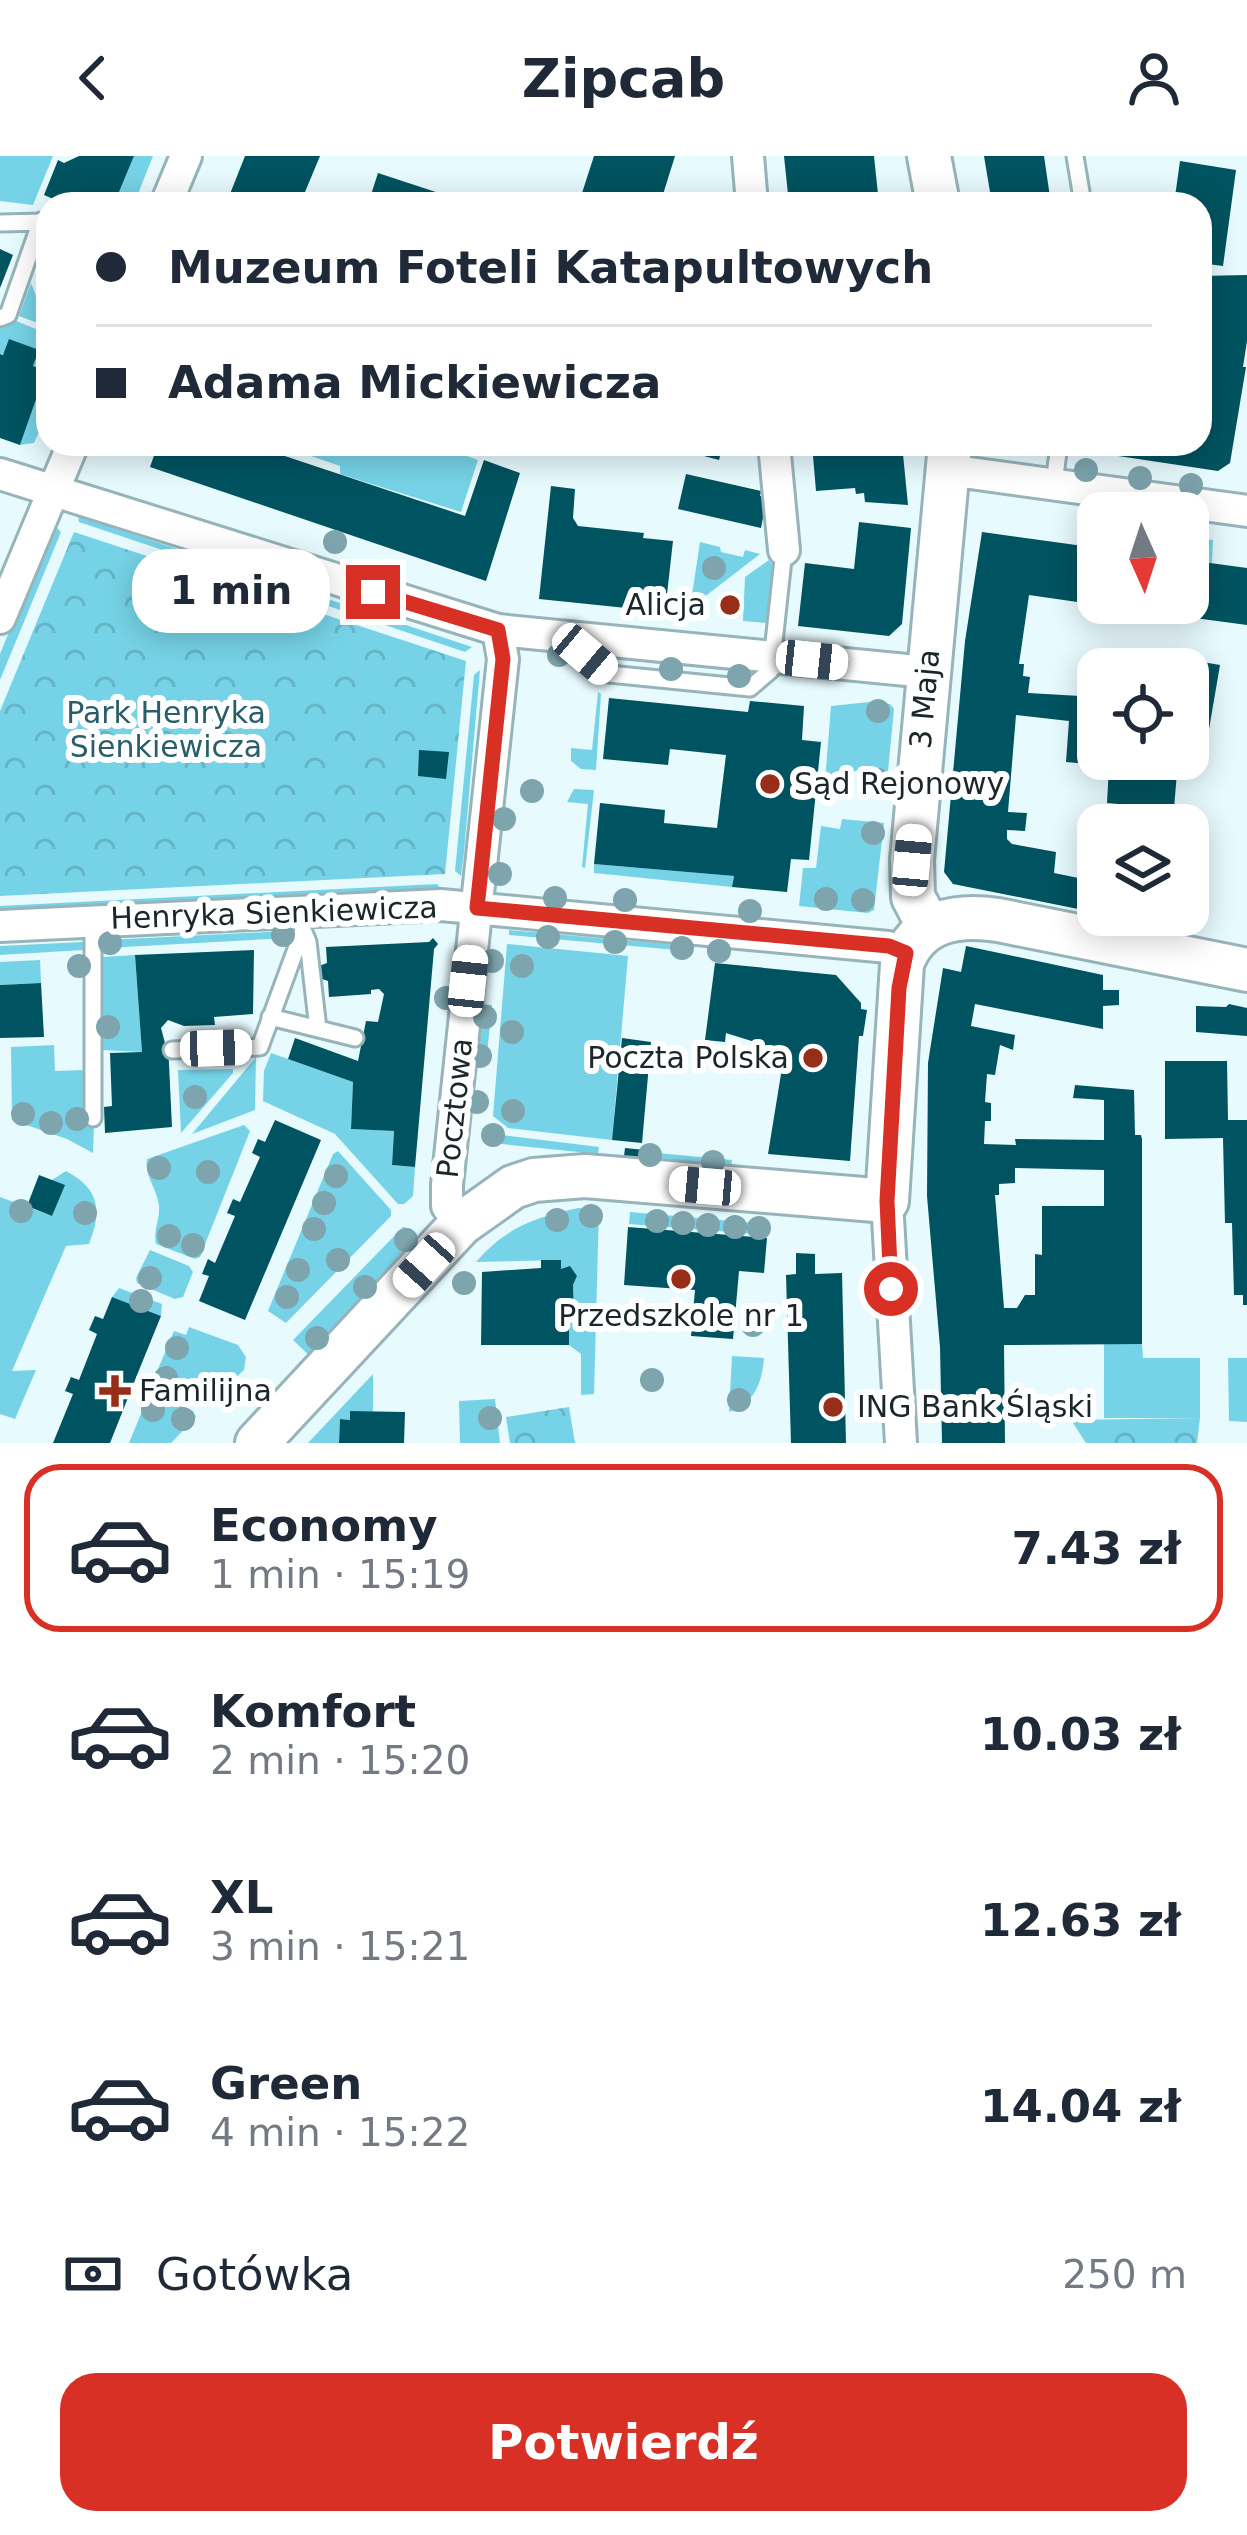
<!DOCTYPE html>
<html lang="pl">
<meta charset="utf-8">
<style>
:root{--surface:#fff;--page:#f6f6f7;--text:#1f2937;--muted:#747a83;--line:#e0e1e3;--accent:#d93025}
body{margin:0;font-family:"DejaVu Sans",sans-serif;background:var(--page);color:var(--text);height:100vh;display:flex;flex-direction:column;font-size:45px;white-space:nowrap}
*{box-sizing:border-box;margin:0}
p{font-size:39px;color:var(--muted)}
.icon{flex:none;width:66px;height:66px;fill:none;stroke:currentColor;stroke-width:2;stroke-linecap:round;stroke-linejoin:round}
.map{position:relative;height:1287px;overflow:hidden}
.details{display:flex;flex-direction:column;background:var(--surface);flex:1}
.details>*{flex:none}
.banner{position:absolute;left:36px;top:36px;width:1176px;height:264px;border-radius:36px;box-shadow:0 6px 30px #0003;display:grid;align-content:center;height:264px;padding:0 60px;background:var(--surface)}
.needle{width:78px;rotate:177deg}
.buttons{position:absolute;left:1077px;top:336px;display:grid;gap:24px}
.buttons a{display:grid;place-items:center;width:132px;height:132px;border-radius:24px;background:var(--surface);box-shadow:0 6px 30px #0003;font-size:60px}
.end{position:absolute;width:54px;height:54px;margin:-27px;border:15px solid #d93025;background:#fff;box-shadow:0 0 0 6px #fff}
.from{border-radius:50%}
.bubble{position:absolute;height:84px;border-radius:36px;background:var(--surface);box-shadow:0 6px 30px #0003;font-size:39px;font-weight:700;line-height:84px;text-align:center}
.car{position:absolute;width:36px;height:72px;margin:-36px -18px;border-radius:15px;box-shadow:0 0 9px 3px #0007;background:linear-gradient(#fff 24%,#345 0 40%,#fff 0 76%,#345 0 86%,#fff 0)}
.banner b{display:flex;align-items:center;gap:42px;height:114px;font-size:45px}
.banner b+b{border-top:3px solid var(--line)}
.banner i{width:30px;height:30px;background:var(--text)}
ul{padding:21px 0 0;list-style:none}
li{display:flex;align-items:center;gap:36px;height:168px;margin:0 24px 18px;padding:0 36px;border:6px solid transparent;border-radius:36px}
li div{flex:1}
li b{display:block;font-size:45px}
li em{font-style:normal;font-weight:700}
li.selected{border-color:var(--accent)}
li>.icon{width:108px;height:108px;stroke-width:1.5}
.pay{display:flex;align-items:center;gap:30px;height:132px;padding:0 60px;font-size:45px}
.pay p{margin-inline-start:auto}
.action{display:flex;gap:24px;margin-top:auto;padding:24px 60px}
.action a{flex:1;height:138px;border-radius:36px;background:var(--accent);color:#fff;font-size:48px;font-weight:700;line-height:138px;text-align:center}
header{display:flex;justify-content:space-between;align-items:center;height:156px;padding:0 60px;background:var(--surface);font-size:54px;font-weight:700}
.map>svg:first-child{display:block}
.grass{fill:#76d3e7}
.park{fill:url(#park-crowns)}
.building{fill:#005360;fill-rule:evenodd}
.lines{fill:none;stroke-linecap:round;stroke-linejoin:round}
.lane-casing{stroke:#96b4ba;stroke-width:21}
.street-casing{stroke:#96b4ba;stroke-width:36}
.secondary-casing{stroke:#96b4ba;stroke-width:48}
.lane{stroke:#fff;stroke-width:15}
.street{stroke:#fff;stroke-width:30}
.secondary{stroke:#fff;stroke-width:42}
.tree{fill:#7ea4ad}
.route{stroke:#d93025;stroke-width:15}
.poi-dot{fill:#972e19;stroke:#fff;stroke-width:4.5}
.labels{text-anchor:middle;stroke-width:12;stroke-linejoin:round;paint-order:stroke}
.poi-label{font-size:30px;fill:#1a2629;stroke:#fff;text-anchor:start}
.street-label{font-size:30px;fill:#1a2629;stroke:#fff}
.park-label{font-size:30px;fill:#285e6a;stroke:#fff}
</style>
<header><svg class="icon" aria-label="back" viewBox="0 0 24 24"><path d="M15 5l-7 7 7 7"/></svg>Zipcab<svg class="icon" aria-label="person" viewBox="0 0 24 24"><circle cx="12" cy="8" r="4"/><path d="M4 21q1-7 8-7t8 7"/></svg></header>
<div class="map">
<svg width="1247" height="1287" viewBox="0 0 1247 1287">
<defs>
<pattern id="park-crowns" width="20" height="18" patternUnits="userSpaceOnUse" patternTransform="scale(3)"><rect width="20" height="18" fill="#76d3e7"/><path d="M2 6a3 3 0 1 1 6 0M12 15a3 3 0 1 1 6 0" fill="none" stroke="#66b5c6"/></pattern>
</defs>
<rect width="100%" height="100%" fill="#e7fafe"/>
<!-- grass -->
<path class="grass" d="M0,0H53L33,49L0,45Z
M134,0H153L134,48H114Z
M31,127L48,170V171L19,160Z
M14,164L48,178V256L34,287L20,289L46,215L33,210L39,194L0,198V170Z
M314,288H453L462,291L464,299L478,304L461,356L340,318V310L311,300Z
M78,360L472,491L465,496L79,366Z
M53,368L61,376L0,524V498Z
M1188,381L1213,384L1212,407L1188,404Z
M700,386L720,391L721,396L743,401L745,394L760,398L690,452Z
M769,404L775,412L767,467L743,465L745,421Z
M480,514L464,696L461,720L455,715L474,519Z
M598,536L601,538L596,614L581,613L571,605V592L592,594Z
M869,546L890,548L894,553L886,636L872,635L871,621L862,613L825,625L831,550Z
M574,633L594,634L585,712L582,711L588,648L567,646Z
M842,663L884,667L874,754L868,757L799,750L803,712H816L821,670L840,673Z
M594,708L734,720L732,731L594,717Z
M437,728L443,735L0,757V750Z
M509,774L688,790V795L509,779Z
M289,775L288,782L106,792V784Z
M83,786V794L0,799V790Z
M507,788L628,800L612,984L508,972L493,960Z
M135,799L142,896L101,894L102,801Z
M40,804L41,827L0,829V806Z
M482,848L492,849L486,909L476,908Z
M54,889L55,915L84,914L85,965L94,967L93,997L67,983L12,964L11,891Z
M271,897L353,926L351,973L394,975L392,1009L415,1011L413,1040L404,1048H398L335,978L263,945L264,915Z
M256,901L255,954L192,978Z
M233,913V917L181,977L178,914Z
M244,969L250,975L200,1101L195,1103L156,1088C153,1075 160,1063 159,1050C157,1032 144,1020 147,1003Z
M486,977L599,991L598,998L502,988Z
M338,995L391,1054V1060L286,1167L268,1155L333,998Z
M647,996L732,1004L731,1011L646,1003Z
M66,1015C100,1033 102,1055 89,1088L66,1090L12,1215L36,1214L15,1263L0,1258V1041L52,1060V1024Z
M578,1052L599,1053L594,1238L581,1239V1198L569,1189V1157L574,1156L573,1129L577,1120L570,1111L561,1113L560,1104L476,1106C505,1072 535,1061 578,1052Z
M630,1056L768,1068L767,1079L629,1068Z
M403,1071L412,1073L416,1088L312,1202L293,1184Z
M150,1094L189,1110L193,1116L183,1141L175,1143L137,1127L136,1122Z
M119,1132L162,1148L161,1160L112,1141Z
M189,1171L238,1189L246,1201L244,1214L207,1248H198L153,1225L174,1175L186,1179Z
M1104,1188H1142L1143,1202H1200V1262H1104Z
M732,1200L764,1202C762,1228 754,1247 729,1256Z
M1228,1202H1247V1266L1229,1265Z
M373,1218V1256L351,1255L350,1264L340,1263L339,1287H308Z
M149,1238L193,1255L196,1261L171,1287H129Z
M495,1243L500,1287H460L459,1245Z"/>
<!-- park -->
<path class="park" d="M74,376L466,505L445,718L0,740V555Z
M569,1251L575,1287H510L506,1261Z
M1200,1262L1197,1287H1086L1071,1264Z"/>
<!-- building -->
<path class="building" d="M79,0H134L114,48H65L44,39L58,4L64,7Z
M245,0H320L300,48H226Z
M594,0H675L660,48H617L582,37Z
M784,0H874L879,48H789Z
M984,0H1044L1051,48H992Z
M1180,5L1236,14L1223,110L1200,107V48H1174Z
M378,17L451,41L449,48H368Z
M0,93L13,99L0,132Z
M1247,119V185L1243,211H1246L1230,307L1218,315L1085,295V288H1200V120Z
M9,183L39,194L33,210L46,215L20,289L0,282V198L3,199Z
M158,288H249L465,360L484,304L520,317L486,425L150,311Z
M692,288H723L719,304L689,296Z
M812,288H902L908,349L865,346L864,337L856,338L855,332L816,335Z
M686,318L761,335L760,340L767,341L761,372L678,353Z
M551,330L575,333L573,362L578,370L644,377L643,382L673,385L665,456L539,443Z
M859,366L911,372L902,468L889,480L798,470L805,407L854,413Z
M982,376L1098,392V449L1029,439L1019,508H1024L1023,520L1030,521L1028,537L1098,541V603H1148L1147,614L1177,616L1174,653L1107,647L1109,610L1066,606L1069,565L1016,559L1008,656L1027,657L1025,675L1007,674V683L1012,688L1056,696L1054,717L1098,726V757L953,728L944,716L965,485Z
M1188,404L1247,412V469L1105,450L1188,447Z
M719,441L742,443L741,457L717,455Z
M1191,504L1220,509L1208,579L1200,578L1199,589L1188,587Z
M609,542L748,556L750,545L804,550L802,584L821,586L809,704L791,703L787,736L732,731L734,720L594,708L600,647L665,654L664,667L717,672L726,599L670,593L668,609L603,603Z
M419,594L449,596L446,623L418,620Z
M433,782L438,788L434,793L415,1011L392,1009L394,975L351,973L353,926L288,903L295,882L358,905L366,865L378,866L384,838L379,833L371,834V838L329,841L328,825L319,822V810L327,807L326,791L429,786Z
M966,790L1103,819V834H1119V849L1103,850V873L975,848L971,870L1015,879L1013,894L1000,889L995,919L987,918L985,946L991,947V965H985L984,988L1016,989L1015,983L1104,984V944L1073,942L1075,929L1134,934L1135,979H1141L1142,983V1188L1004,1189L1005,1287H942L940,1191L927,1040L928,907L943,812L961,816ZM1015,1012L1104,1014V1050H1042V1099L1035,1098V1139H1025L1017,1152H1004L995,1039H999V1028L1015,1027Z
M254,794L253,858L214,861L215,869L184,870L168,864L161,872L165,887H168L172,971L105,977L104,951L112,950L110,897L142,896L135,799Z
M715,807L836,819L861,847V853L867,854L863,880H859L850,1005L768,998L781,918L758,887L726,877L725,886L705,884Z
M41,827L44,881L0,882V829Z
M1229,848L1247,852V880L1196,876V850L1226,851Z
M622,882L651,886L642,987L612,984Z
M1165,905H1227L1228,964H1247V1149H1243V1139H1234L1232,1067H1225L1223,982L1165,983Z
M275,964L321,984L245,1164L199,1145L209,1120L202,1118L208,1103L215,1107L235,1060L227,1057L233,1043L240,1046L260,1001L252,997L258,983L265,986Z
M625,992L645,994L644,1002L624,1000Z
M39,1019L65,1029L52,1060L27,1050Z
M628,1071L767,1082L764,1117L739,1115L733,1183L691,1180L695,1134L624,1129Z
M796,1097L815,1098V1118L842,1117L846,1287H791L786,1119L796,1118Z
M541,1104H561V1113L570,1110L577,1120L573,1129L574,1157H569V1189H481L482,1116L541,1112Z
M112,1141L161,1160L137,1219L110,1287H53L73,1238L65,1235L71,1221L79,1224L97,1178L89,1174L95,1160L103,1163Z
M350,1255L405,1256L404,1287H339L340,1263L350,1264Z"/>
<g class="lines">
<!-- lane casing -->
<g class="lane-casing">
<path id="lane" d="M1075,0L1083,48
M0,67L45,66
M0,162L8,159L41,65
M1054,328L1059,288
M585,481V498L609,518L750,532L771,514L784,394
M303,774L308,786L318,873
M270,861L355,882
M172,894L260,891L303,774L302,755
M93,962V764"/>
</g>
<!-- street casing -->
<g class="street-casing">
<path id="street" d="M748,0L752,48
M166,48L186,0
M774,288L784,394
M948,314L1247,355
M0,318L498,474L927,516
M0,462L73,288
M0,770L441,749L888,791L906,797
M887,1045L901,1287
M461,1068L447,1050V1029L503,503L498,474"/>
</g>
<!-- secondary casing -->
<g class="secondary-casing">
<path id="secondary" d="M929,0L938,48
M929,771L913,741L912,704L950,288
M257,1287L461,1068L513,1031L534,1024L585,1020L887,1045L902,808C917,764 957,758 998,764L1247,814"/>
</g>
<!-- lane -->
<use href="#lane" class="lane"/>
<!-- street -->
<use href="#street" class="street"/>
<!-- secondary -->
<use href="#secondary" class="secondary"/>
</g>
<!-- trees -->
<g class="tree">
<circle cx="1086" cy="314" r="12"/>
<circle cx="1140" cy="322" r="12"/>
<circle cx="1191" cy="329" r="12"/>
<circle cx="335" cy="386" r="12"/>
<circle cx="714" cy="412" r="12"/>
<circle cx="559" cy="499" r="12"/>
<circle cx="671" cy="513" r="12"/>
<circle cx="739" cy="520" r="12"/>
<circle cx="878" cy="555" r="12"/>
<circle cx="878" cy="624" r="12"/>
<circle cx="532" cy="635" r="12"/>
<circle cx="504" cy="663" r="12"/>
<circle cx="873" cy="677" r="12"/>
<circle cx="500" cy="718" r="12"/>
<circle cx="555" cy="742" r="12"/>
<circle cx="826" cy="743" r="12"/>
<circle cx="625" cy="744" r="12"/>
<circle cx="863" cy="744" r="12"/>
<circle cx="750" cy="755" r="12"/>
<circle cx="283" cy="779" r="12"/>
<circle cx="548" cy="781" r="12"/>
<circle cx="615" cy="786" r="12"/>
<circle cx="110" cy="787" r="12"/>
<circle cx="682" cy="792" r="12"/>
<circle cx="719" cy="795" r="12"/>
<circle cx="492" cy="805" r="12"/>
<circle cx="79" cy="810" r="12"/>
<circle cx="522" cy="810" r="12"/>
<circle cx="446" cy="842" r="12"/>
<circle cx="485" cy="861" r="12"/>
<circle cx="108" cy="871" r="12"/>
<circle cx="512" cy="876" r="12"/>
<circle cx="480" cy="900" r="12"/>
<circle cx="195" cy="941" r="12"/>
<circle cx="477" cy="946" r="12"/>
<circle cx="513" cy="955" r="12"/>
<circle cx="23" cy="958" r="12"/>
<circle cx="77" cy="963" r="12"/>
<circle cx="51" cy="967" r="12"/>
<circle cx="493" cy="979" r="12"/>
<circle cx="650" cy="999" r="12"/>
<circle cx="713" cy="1006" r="12"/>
<circle cx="159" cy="1012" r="12"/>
<circle cx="208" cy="1016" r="12"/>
<circle cx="336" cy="1020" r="12"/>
<circle cx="324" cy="1047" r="12"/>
<circle cx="21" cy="1055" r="12"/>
<circle cx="85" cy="1057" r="12"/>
<circle cx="591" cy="1060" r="12"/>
<circle cx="557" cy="1064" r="12"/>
<circle cx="657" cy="1065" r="12"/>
<circle cx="683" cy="1067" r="12"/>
<circle cx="708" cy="1069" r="12"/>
<circle cx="735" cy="1071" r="12"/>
<circle cx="759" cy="1072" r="12"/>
<circle cx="314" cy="1073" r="12"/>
<circle cx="169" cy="1080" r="12"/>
<circle cx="406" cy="1084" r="12"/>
<circle cx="193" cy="1089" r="12"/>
<circle cx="338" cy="1104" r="12"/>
<circle cx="298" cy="1114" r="12"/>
<circle cx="150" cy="1122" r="12"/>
<circle cx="464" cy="1127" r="12"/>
<circle cx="365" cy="1131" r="12"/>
<circle cx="287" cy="1141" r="12"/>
<circle cx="141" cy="1145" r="12"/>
<circle cx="753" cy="1169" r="12"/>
<circle cx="317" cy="1182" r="12"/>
<circle cx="177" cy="1192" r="12"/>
<circle cx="166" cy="1222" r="12"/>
<circle cx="652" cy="1224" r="12"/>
<circle cx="739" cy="1244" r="12"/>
<circle cx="153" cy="1254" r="12"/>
<circle cx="490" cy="1262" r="12"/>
<circle cx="183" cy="1263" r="12"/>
</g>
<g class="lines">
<!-- route -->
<path class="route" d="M373,436L498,474L503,503L477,752L889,790L906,797L899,832L887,1045L891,1133"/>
</g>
<!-- markers -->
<g class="poi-dot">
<circle cx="730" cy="449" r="12"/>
<circle cx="770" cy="628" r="12"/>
<circle cx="813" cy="902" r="12"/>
<circle cx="681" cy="1123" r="12"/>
<path d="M109 1217h12v12h12v12h-12v12h-12v-12h-12v-12h12z"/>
<circle cx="833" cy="1251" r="12"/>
</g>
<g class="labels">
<!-- poi labels -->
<g class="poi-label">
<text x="706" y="459" text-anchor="end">Alicja</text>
<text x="794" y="638">Sąd Rejonowy</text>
<text x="789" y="912" text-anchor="end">Poczta Polska</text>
<text x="681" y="1170" text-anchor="middle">Przedszkole nr 1</text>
<text x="139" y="1245">Familijna</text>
<text x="857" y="1261">ING Bank Śląski</text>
</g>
<!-- street labels -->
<g class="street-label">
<text transform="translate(925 543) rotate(-85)" y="10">3 Maja</text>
<text transform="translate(274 757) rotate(-2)" y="10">Henryka Sienkiewicza</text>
<text transform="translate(455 952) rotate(-84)" y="10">Pocztowa</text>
</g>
<!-- park labels -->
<g class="park-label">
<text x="166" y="567">Park Henryka<tspan x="166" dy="34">Sienkiewicza</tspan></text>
</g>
</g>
</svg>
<div class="buttons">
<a><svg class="needle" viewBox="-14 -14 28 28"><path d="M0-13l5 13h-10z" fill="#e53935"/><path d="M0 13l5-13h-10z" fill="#747a83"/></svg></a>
<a><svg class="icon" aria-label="locate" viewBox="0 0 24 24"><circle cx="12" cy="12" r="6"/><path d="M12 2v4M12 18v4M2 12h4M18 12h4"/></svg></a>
<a><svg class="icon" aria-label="layers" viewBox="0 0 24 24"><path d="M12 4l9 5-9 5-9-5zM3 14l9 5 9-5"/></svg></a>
</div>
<i class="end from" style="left:891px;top:1133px"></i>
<i class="end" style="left:373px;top:436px"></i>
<div class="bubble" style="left:132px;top:393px;width:198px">1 min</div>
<i class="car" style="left:585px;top:498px;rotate:130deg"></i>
<i class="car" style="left:812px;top:504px;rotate:96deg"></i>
<i class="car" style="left:912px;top:704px;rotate:5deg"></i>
<i class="car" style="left:468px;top:825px;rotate:6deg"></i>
<i class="car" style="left:216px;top:892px;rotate:88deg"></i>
<i class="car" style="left:705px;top:1030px;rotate:275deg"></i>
<i class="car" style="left:424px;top:1109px;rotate:222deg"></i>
<div class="banner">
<b><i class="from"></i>Muzeum Foteli Katapultowych</b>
<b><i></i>Adama Mickiewicza</b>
</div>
</div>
<section class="details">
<ul>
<li class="selected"><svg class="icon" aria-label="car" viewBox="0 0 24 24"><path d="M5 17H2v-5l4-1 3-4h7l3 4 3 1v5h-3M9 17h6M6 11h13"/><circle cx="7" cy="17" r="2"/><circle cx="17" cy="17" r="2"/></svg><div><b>Economy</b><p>1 min · 15:19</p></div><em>7.43 zł</em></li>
<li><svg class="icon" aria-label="car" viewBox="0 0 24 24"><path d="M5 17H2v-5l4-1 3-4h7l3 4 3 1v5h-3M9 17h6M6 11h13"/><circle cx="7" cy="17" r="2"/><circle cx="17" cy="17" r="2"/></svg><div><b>Komfort</b><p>2 min · 15:20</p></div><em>10.03 zł</em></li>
<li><svg class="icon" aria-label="car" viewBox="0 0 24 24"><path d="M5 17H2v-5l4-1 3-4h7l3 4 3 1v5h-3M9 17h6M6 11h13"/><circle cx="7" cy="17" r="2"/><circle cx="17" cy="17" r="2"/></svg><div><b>XL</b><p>3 min · 15:21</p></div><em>12.63 zł</em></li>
<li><svg class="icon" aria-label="car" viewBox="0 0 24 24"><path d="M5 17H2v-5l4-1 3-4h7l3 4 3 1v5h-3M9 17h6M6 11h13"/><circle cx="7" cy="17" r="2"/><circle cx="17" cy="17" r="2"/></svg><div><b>Green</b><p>4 min · 15:22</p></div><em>14.04 zł</em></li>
</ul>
<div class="pay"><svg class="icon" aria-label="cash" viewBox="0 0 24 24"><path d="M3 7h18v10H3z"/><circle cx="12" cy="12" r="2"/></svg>Gotówka<p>250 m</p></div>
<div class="action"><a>Potwierdź</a></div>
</section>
